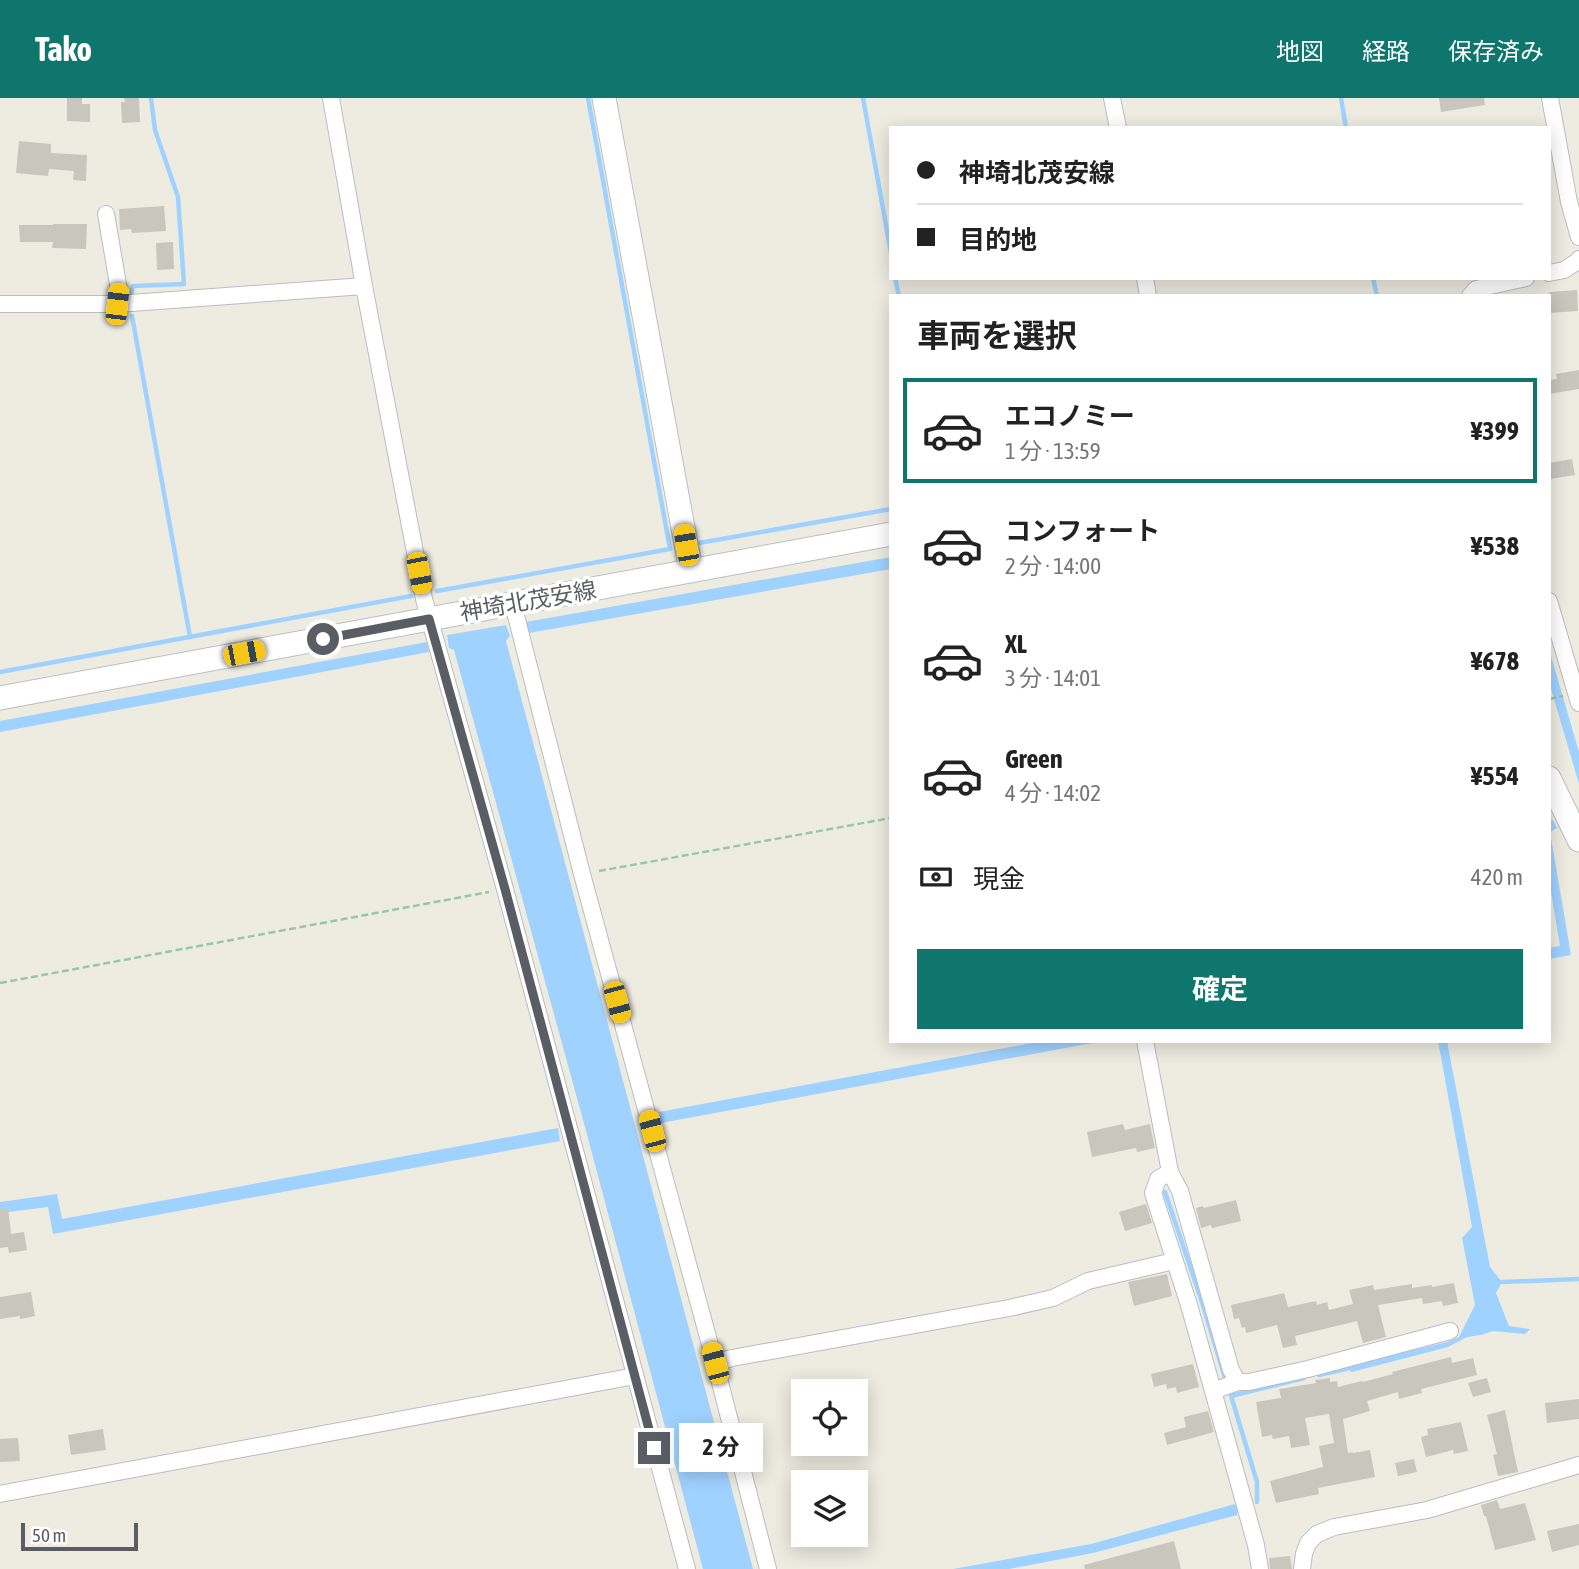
<!DOCTYPE html>
<html lang="ja">
<meta charset="utf-8">
<style>
:root{--surface:#fff;--page:#f6f6f6;--text:#222;--muted:#767676;--line:#e0e0e0;--accent:#0f766e}
body{margin:0;font-family:"Asap Condensed","Noto Sans JP",sans-serif;background:var(--page);color:var(--text);height:100vh;display:flex;flex-direction:column;font-size:26px;white-space:nowrap}
*{box-sizing:border-box;margin:0}
p{font-size:23px;color:var(--muted)}
.icon{flex:none;width:38px;height:38px;fill:none;stroke:currentColor;stroke-width:2;stroke-linecap:round;stroke-linejoin:round}
.map{position:relative;flex:1;overflow:hidden}
.details{position:absolute;left:889px;top:196px;width:662px;height:749px;display:flex;flex-direction:column;background:var(--surface);border-radius:0px;box-shadow:0 4px 18px #0003}
.details>*{flex:none}
.guide{position:absolute;left:889px;top:28px;width:662px;height:154px;border-radius:0px;box-shadow:0 4px 18px #0003;display:grid;align-content:center;height:154px;padding:0 28px;background:var(--surface)}
.tools{position:absolute;left:791px;top:1281px;display:grid;gap:14px}
.tools a{display:grid;place-items:center;width:77px;height:77px;border-radius:0px;background:var(--surface);box-shadow:0 4px 18px #0003;font-size:35px}
.scale{position:absolute;left:21px;bottom:18px;width:117px;box-sizing:border-box;padding-left:7px;border:4px solid #5a5e64;border-top:0;font-size:19px;line-height:24px;white-space:nowrap;color:#5a5e64;-webkit-text-stroke:5px #fff;paint-order:stroke}
.end{position:absolute;width:32px;height:32px;margin:-16px;border:9px solid #5a5e64;background:#fff;box-shadow:0 0 0 4px #fff}
.from{border-radius:50%}
.bubble{position:absolute;height:49px;border-radius:0px;background:var(--surface);box-shadow:0 4px 18px #0003;font-size:23px;font-weight:700;line-height:49px;text-align:center}
.car{position:absolute;width:21px;height:42px;margin:-21px -10px;border-radius:9px;box-shadow:0 0 5px 2px #0007;background:linear-gradient(#f5c518 24%,#345 0 40%,#f5c518 0 76%,#345 0 86%,#f5c518 0)}
.guide b{display:flex;align-items:center;gap:24px;height:66px;font-size:26px}
.guide b+b{border-top:2px solid var(--line)}
.guide i{width:18px;height:18px;background:var(--text)}
ul{padding:0;list-style:none}
li{display:flex;align-items:center;gap:21px;height:105px;margin:0 14px 10px;padding:0 14px;border:4px solid transparent;border-radius:0px}
li div{flex:1}
li b{display:block;font-size:26px}
li em{font-style:normal;font-weight:700}
li.active{border-color:var(--accent)}
li>.icon{width:63px;height:63px;stroke-width:1.5}
h2{padding:0 28px;font-size:32px;line-height:84px}
.pay{display:flex;align-items:center;gap:18px;height:77px;padding:0 28px;font-size:26px}
.pay p{margin-inline-start:auto}
.primary-button{display:flex;gap:14px;margin-top:auto;padding:14px 28px}
.primary-button a{flex:1;height:80px;border-radius:0px;background:var(--accent);color:#fff;font-size:28px;font-weight:700;line-height:80px;text-align:center}
header{display:flex;align-items:center;gap:42px;box-sizing:border-box;height:98px;padding:0 35px;background:var(--accent);color:#fff}
header strong{font-size:33px}
nav{display:flex;gap:38px;margin-inline-start:auto;font-size:24px}
.map>svg:first-child{display:block}
.water{fill:#a0d2ff}
.lines{fill:none;stroke-linecap:round;stroke-linejoin:round}
.stream{stroke:#a0d2ff;stroke-width:4.5}
.building{fill:#c9c6be}
.street-casing{stroke:#b9bcc2;stroke-width:18}
.secondary-casing{stroke:#babec5;stroke-width:25}
.path{stroke:#93caa4;stroke-width:2.5;stroke-dasharray:7 3.5;stroke-linecap:butt}
.street{stroke:#fff;stroke-width:16}
.secondary{stroke:#fff;stroke-width:23}
.route{stroke:#5a5e64;stroke-width:9}
.labels{text-anchor:middle;stroke-width:7;stroke-linejoin:round;paint-order:stroke}
.street-label{font-size:23px;fill:#5a5e64;stroke:#fff}
</style>
<header>
<strong>Tako</strong>
<nav><a>地図</a><a>経路</a><a>保存済み</a></nav>
</header>
<div class="map">
<svg width="1579" height="1471" viewBox="0 0 1579 1471">
<rect width="100%" height="100%" fill="#eeece1"/>
<!-- water -->
<path class="water" d="M891,459V471L529,535L526,524Z
M506,527L510,538L506,543L753,1471H703L586,1033L454,552L449,550L447,537Z
M427,544L429,554L0,634V623Z
M1549,551L1579,654V686L1549,584Z
M1552,721L1557,730L1550,734L1571,857L1549,861V850L1560,848L1549,782V723Z
M1043,943H1103L661,1025L659,1014Z
M1438,943H1447L1490,1169L1502,1184L1496,1195L1509,1228L1530,1231L1525,1236L1493,1233L1481,1237L1467,1239L1448,1249L1352,1274L1343,1269L1447,1244L1459,1239L1475,1207L1462,1140L1472,1129Z
M558,1030L560,1043L53,1136L48,1109L0,1115V1104L57,1096L62,1121Z
M1235,1406L1238,1411L1237,1417L1093,1455L1009,1471H953L1091,1446Z"/>
<g class="lines">
<!-- stream -->
<path class="stream" d="M863,0L891,155
M1341,0L1346,30
M895,180L899,198
M1373,180L1377,198
M131,197L133,188L184,186L178,99L155,32L151,0
M132,218L190,539
M699,445L891,411
M437,493L670,451L588,0
M0,574L411,498
M1165,1094L1202,1204L1226,1283
M1502,1184L1579,1181
M1319,1277L1346,1271
M1229,1291L1257,1384V1404
M1231,1298L1304,1280"/>
</g>
<!-- building -->
<path class="building" d="M67,0H82V6H90V24L67,23Z
M124,0H139L140,24L122,25L121,4H125Z
M1439,0H1484L1485,7L1441,14Z
M19,43L51,46V55L87,57L86,83L73,82L74,73L49,71L48,78L16,75Z
M164,108L166,133L132,135L131,131L120,132L119,111Z
M53,126H87L86,151L52,150L53,144H20L19,127H53Z
M173,144L174,171L157,172L156,145Z
M1577,192L1578,213L1549,215V194Z
M1579,272V291L1549,296V282L1557,281L1556,276Z
M1572,361L1575,377L1551,381L1549,365Z
M1123,1026L1125,1032L1150,1026L1155,1050L1137,1054L1136,1050L1092,1059L1087,1034Z
M1236,1102L1241,1123L1212,1130L1211,1127L1201,1130L1196,1110L1203,1108L1204,1110Z
M1146,1106L1152,1125L1125,1133L1119,1114Z
M8,1110L11,1136L24,1134L27,1152L9,1155L8,1149L0,1150V1111Z
M1167,1176L1172,1198L1134,1208L1128,1184Z
M1454,1185L1458,1205L1443,1208L1442,1203L1423,1206L1422,1200L1378,1207L1386,1239L1363,1245L1357,1223L1295,1238L1297,1247L1283,1250L1277,1227L1246,1235L1245,1229L1242,1230L1239,1220L1234,1221L1231,1207L1284,1195L1288,1209L1316,1203L1317,1207L1327,1204L1329,1212L1353,1206L1349,1192L1373,1187L1374,1192L1412,1186V1190L1432,1187V1189Z
M31,1194L35,1218L20,1221V1218L0,1221V1199Z
M1451,1259L1452,1265L1473,1260L1477,1277L1421,1291L1422,1295L1399,1301L1398,1294L1367,1303L1370,1313L1343,1321L1348,1355L1353,1354V1355L1370,1352L1375,1379L1318,1390L1319,1396L1276,1405L1270,1383L1323,1369L1319,1348L1334,1345L1329,1316L1305,1320L1310,1347L1291,1350L1289,1338L1273,1341L1272,1337L1262,1339L1256,1304L1281,1300L1279,1291L1316,1285L1315,1282L1330,1280V1284L1337,1283L1338,1289L1362,1283L1363,1284L1393,1276L1392,1274Z
M1193,1266L1199,1289L1177,1295L1176,1289L1167,1291L1166,1286L1154,1289L1151,1276Z
M1487,1280L1491,1294L1473,1299L1468,1285Z
M1579,1301V1321L1547,1325L1545,1305Z
M1505,1312L1518,1374L1498,1378L1493,1357L1497,1356L1487,1317Z
M1208,1313L1214,1334L1167,1347L1164,1335L1186,1329L1184,1319Z
M1461,1324L1468,1353L1454,1356L1453,1352L1426,1359L1421,1339L1428,1337L1427,1331Z
M103,1331L106,1352L71,1357L68,1337Z
M18,1340L20,1363L0,1364V1341Z
M1414,1361L1417,1374L1398,1378L1395,1365Z
M1497,1402L1500,1411L1525,1405L1536,1442L1495,1452L1486,1418H1484L1481,1407Z
M1579,1426V1447L1552,1454L1547,1433Z
M1174,1443L1181,1471H1085L1084,1467Z
M1290,1458L1292,1471H1270L1269,1460Z"/>
<g class="lines">
<!-- street casing -->
<g class="street-casing">
<path id="street" d="M331,0L364,188L424,501L505,791L687,1471
M1112,0L1118,30
M1550,0L1569,104L1579,139
M106,116L119,192L117,206
M1549,175L1564,172L1578,163L1579,161
M1145,180L1148,198
M1470,198L1476,191L1526,180
M0,206H117L364,188
M1549,503L1579,605
M513,506L582,776L715,1265L768,1471
M1145,943L1170,1074L1158,1081L1153,1095L1189,1207L1256,1447L1260,1471
M1170,1074L1180,1093L1231,1272L1238,1284
M715,1265L732,1260L1009,1210L1053,1200L1088,1183L1174,1163
M1213,1293L1238,1284H1249L1308,1271L1450,1233
M0,1396L635,1278
M1302,1471L1304,1456L1308,1445L1317,1436L1334,1429L1427,1412L1579,1367"/>
</g>
<!-- secondary casing -->
<g class="secondary-casing">
<path id="secondary" d="M604,0L691,473
M0,600L891,436
M1549,680L1579,742"/>
</g>
<!-- path -->
<path class="path" d="M1549,601L1563,598
M599,773L891,720
M0,885L489,794"/>
<!-- street -->
<use href="#street" class="street"/>
<!-- secondary -->
<use href="#secondary" class="secondary"/>
</g>
<g class="lines">
<!-- route -->
<path class="route" d="M323,541L429,521L505,791L654,1350"/>
</g>
<g class="labels">
<!-- street labels -->
<g class="street-label">
<text transform="translate(528 503) rotate(-10)" y="8">神埼北茂安線</text>
</g>
</g>
</svg>
<div class="tools">
<a><svg class="icon" aria-label="locate" viewBox="0 0 24 24"><circle cx="12" cy="12" r="6"/><path d="M12 2v4M12 18v4M2 12h4M18 12h4"/></svg></a>
<a><svg class="icon" aria-label="layers" viewBox="0 0 24 24"><path d="M12 4l9 5-9 5-9-5zM3 14l9 5 9-5"/></svg></a>
</div>
<div class="scale">50 m</div>
<i class="end from" style="left:323px;top:541px"></i>
<i class="end" style="left:654px;top:1350px"></i>
<div class="bubble" style="left:679px;top:1325px;width:84px">2 分</div>
<i class="car" style="left:117px;top:206px;rotate:6deg"></i>
<i class="car" style="left:686px;top:447px;rotate:350deg"></i>
<i class="car" style="left:419px;top:475px;rotate:169deg"></i>
<i class="car" style="left:244px;top:555px;rotate:79deg"></i>
<i class="car" style="left:617px;top:904px;rotate:165deg"></i>
<i class="car" style="left:652px;top:1033px;rotate:345deg"></i>
<i class="car" style="left:715px;top:1265px;rotate:345deg"></i>
<div class="guide">
<b><i class="from"></i>神埼北茂安線</b>
<b><i></i>目的地</b>
</div>
<section class="details">
<h2>車両を選択</h2>
<ul>
<li class="active"><svg class="icon" aria-label="car" viewBox="0 0 24 24"><path d="M5 17H2v-5l4-1 3-4h7l3 4 3 1v5h-3M9 17h6M6 11h13"/><circle cx="7" cy="17" r="2"/><circle cx="17" cy="17" r="2"/></svg><div><b>エコノミー</b><p>1 分 · 13:59</p></div><em>¥399</em></li>
<li><svg class="icon" aria-label="car" viewBox="0 0 24 24"><path d="M5 17H2v-5l4-1 3-4h7l3 4 3 1v5h-3M9 17h6M6 11h13"/><circle cx="7" cy="17" r="2"/><circle cx="17" cy="17" r="2"/></svg><div><b>コンフォート</b><p>2 分 · 14:00</p></div><em>¥538</em></li>
<li><svg class="icon" aria-label="car" viewBox="0 0 24 24"><path d="M5 17H2v-5l4-1 3-4h7l3 4 3 1v5h-3M9 17h6M6 11h13"/><circle cx="7" cy="17" r="2"/><circle cx="17" cy="17" r="2"/></svg><div><b>XL</b><p>3 分 · 14:01</p></div><em>¥678</em></li>
<li><svg class="icon" aria-label="car" viewBox="0 0 24 24"><path d="M5 17H2v-5l4-1 3-4h7l3 4 3 1v5h-3M9 17h6M6 11h13"/><circle cx="7" cy="17" r="2"/><circle cx="17" cy="17" r="2"/></svg><div><b>Green</b><p>4 分 · 14:02</p></div><em>¥554</em></li>
</ul>
<div class="pay"><svg class="icon" aria-label="cash" viewBox="0 0 24 24"><path d="M3 7h18v10H3z"/><circle cx="12" cy="12" r="2"/></svg>現金<p>420 m</p></div>
<div class="primary-button"><a>確定</a></div>
</section>
</div>
